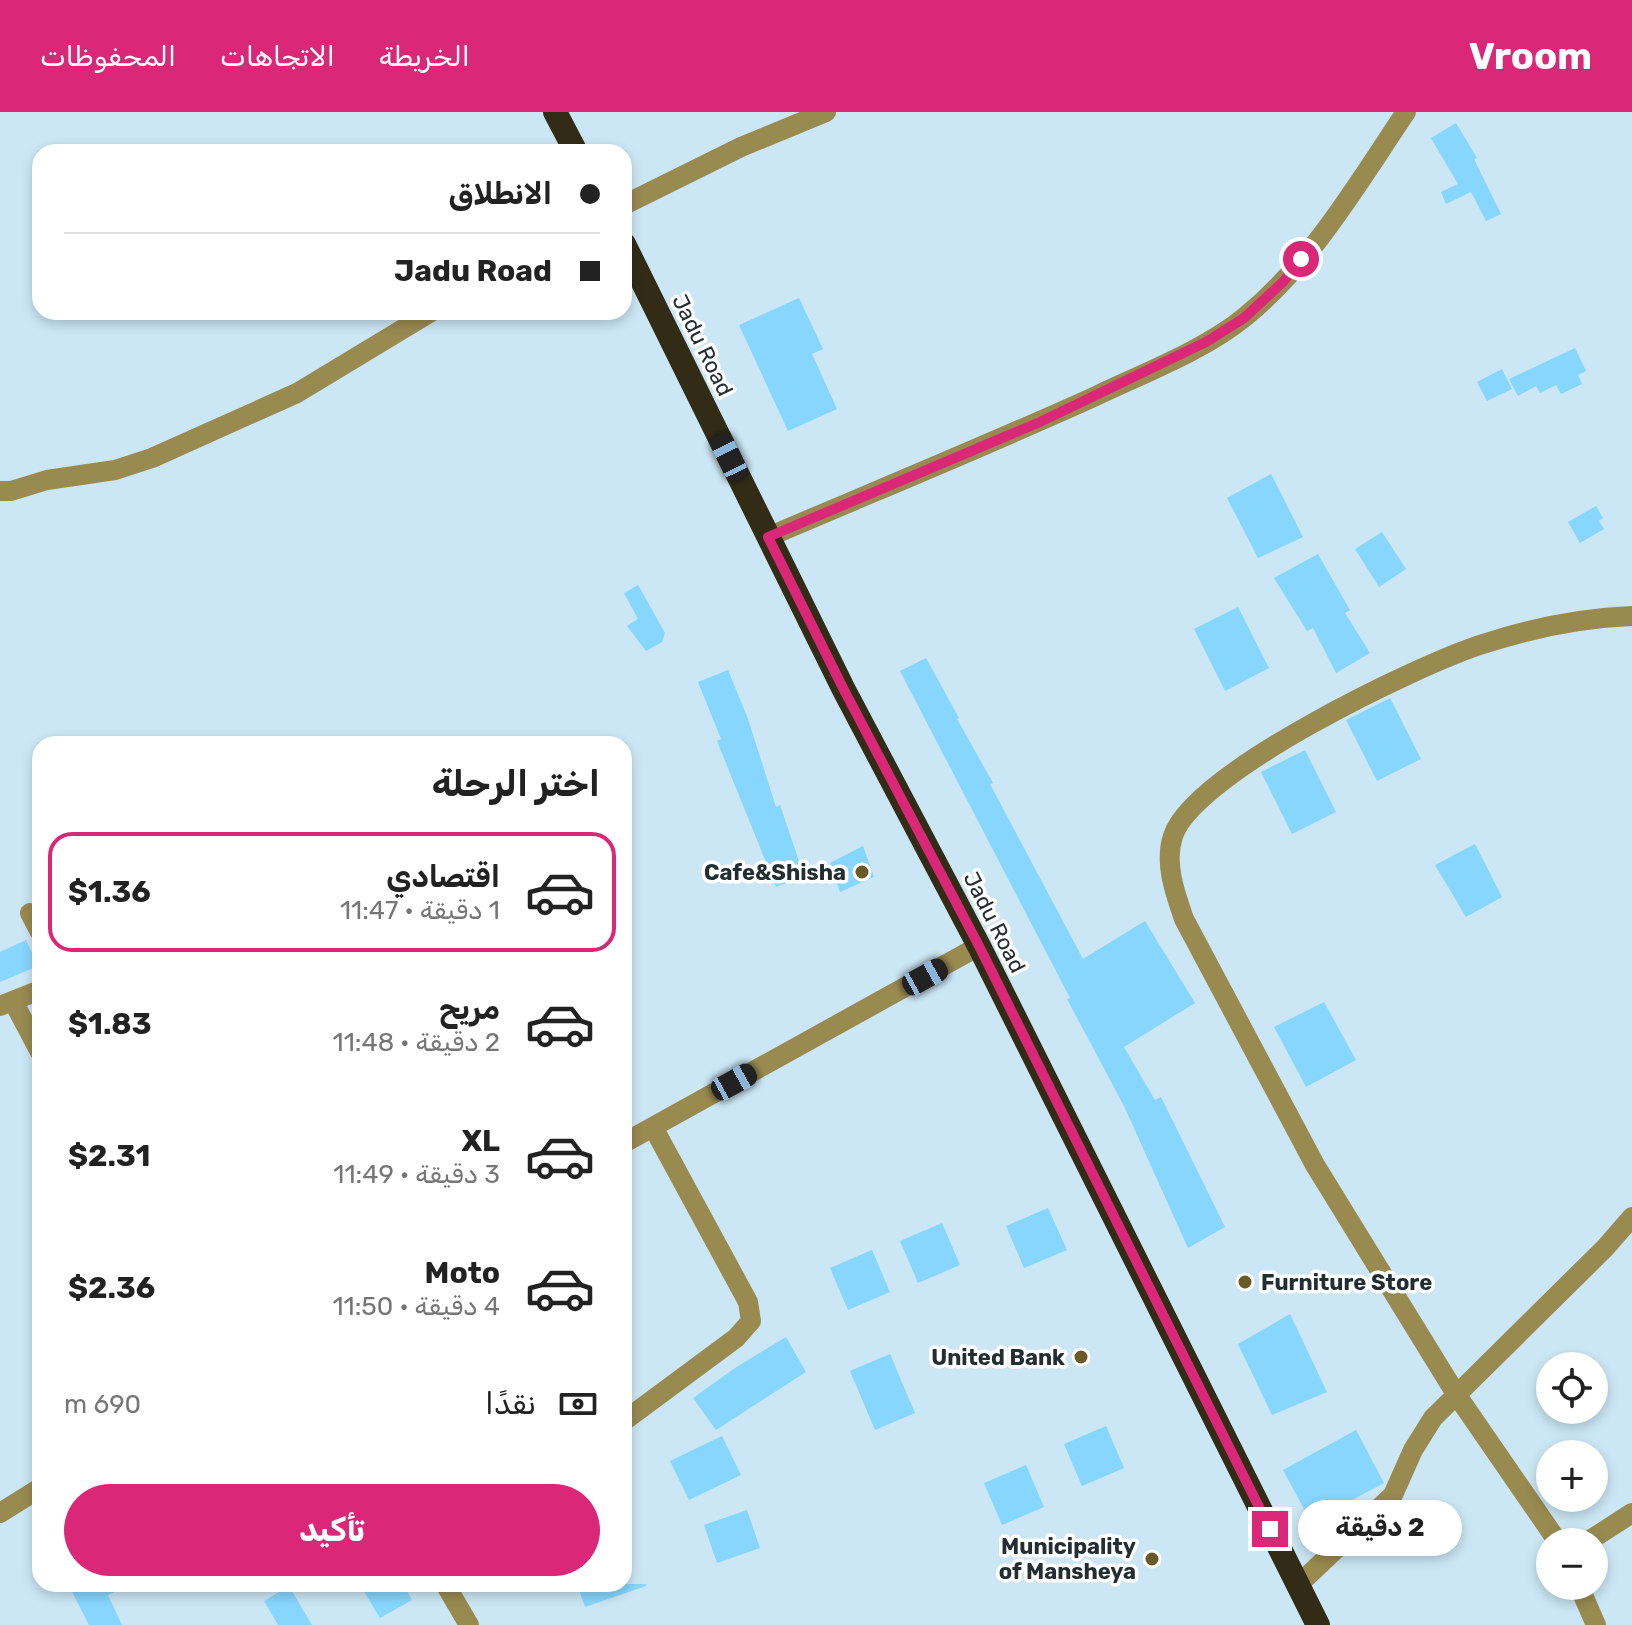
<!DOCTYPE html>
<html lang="ar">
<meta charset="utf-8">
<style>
:root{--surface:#fff;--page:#f2f2f2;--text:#222;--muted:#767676;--line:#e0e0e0;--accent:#db2777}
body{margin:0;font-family:Rubik,Cairo,sans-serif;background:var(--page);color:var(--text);direction:rtl;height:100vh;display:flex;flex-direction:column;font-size:30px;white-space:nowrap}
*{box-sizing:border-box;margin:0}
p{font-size:26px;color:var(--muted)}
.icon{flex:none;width:44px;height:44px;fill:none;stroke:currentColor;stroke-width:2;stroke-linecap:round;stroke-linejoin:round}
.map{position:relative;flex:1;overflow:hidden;direction:ltr}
.drawer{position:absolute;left:32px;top:624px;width:600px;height:856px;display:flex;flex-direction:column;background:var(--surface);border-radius:24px;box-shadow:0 4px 12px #0003;direction:rtl}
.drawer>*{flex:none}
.hud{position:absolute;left:32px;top:32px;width:600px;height:176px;border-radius:24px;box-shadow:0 4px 12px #0003;direction:rtl;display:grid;align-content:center;height:176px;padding:0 32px;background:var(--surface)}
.buttons{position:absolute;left:1536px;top:1240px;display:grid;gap:16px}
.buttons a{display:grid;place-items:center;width:72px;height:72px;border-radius:50%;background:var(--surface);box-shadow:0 4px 12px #0003;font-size:40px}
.end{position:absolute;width:36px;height:36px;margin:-18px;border:10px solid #db2777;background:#fff;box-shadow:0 0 0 4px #fff}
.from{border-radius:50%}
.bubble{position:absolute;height:56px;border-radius:28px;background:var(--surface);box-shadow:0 4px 12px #0003;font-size:26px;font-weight:700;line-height:56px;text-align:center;direction:rtl}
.car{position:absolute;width:24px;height:48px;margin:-24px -12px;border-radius:10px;box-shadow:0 0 6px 2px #0007;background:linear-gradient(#222 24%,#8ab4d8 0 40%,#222 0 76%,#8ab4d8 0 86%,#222 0)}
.hud b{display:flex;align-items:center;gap:28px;height:76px;font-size:30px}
.hud b+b{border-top:2px solid var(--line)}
.hud i{width:20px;height:20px;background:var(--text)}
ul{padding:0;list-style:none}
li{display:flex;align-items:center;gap:24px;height:120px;margin:0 16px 12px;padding:0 16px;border:4px solid transparent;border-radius:24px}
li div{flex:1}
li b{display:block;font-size:30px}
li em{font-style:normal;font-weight:700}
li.active{border-color:var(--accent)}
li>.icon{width:72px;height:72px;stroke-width:1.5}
h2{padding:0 32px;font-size:36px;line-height:96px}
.pay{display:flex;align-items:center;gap:20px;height:88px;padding:0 32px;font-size:30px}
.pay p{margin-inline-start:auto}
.button{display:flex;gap:16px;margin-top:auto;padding:16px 32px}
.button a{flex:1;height:92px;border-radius:48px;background:var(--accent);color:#fff;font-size:32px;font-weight:700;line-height:92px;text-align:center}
header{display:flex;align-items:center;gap:48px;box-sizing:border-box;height:112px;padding:0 40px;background:var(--accent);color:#fff}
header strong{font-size:38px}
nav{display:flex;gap:44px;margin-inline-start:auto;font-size:28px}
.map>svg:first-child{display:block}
.building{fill:#87d6fd}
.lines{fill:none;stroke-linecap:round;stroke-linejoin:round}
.minor{stroke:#998a50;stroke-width:20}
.highway{stroke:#322c17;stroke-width:24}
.route{stroke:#db2777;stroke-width:10}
.poi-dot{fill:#685b28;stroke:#fff;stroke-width:3}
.labels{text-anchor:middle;stroke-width:7;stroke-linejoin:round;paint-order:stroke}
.street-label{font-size:22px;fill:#232e33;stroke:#fff}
.poi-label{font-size:22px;font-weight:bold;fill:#232e33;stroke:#fff;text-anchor:end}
</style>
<header>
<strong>Vroom</strong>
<nav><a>الخريطة</a><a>الاتجاهات</a><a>المحفوظات</a></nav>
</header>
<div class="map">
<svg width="1632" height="1513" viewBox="0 0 1632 1513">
<rect width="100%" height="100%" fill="#cbe6f4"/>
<!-- building -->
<path class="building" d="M1456,11L1477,46L1474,47L1501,102L1486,109L1471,80L1446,92L1441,80L1458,72L1431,26Z
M799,186L823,237L812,242L837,297L788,319L739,213Z
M1575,236L1586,259L1578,263L1582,272L1561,282L1556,273L1540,281L1536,274L1518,284L1509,267Z
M1502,257L1512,277L1487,289L1477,270Z
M1271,362L1303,425L1258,446L1227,386Z
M1596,394L1603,406L1599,409L1604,417L1580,431L1568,410Z
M1382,420L1406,457L1379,475L1355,437Z
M1318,442L1350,498L1345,501L1370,541L1336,561L1313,516L1307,519L1274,466Z
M638,473L665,521L662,530L646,539L627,514L638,507L624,481Z
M1238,495L1269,556L1225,579L1194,517Z
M926,546L959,606L957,607L993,671L990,672L1083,847L1145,809L1195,891L1124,935L1155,988L1161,985L1225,1115L1188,1136L1124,994L1067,887L1070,886L900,559Z
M728,558L748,607L776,695L780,693L804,764L776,775L717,629L721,627L698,570Z
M1390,586L1421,647L1377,669L1346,608Z
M1305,638L1336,700L1292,722L1261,660Z
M1475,732L1502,785L1466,805L1435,753Z
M863,734L874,765L840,780L830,751Z
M26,828L38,854L0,870V840Z
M1324,890L1356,948L1306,975L1274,915Z
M1048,1096L1067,1138L1024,1156L1006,1114Z
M942,1111L960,1153L918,1171L900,1129Z
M872,1138L890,1180L848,1198L830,1156Z
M1290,1202L1327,1280L1272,1303L1238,1232Z
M786,1225L806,1260L716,1318L693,1286L735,1256Z
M890,1242L915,1301L875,1318L850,1259Z
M1106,1314L1124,1356L1082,1374L1064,1332Z
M1356,1318L1384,1371L1311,1410L1283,1358Z
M722,1324L741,1363L689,1388L670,1349Z
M1026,1353L1044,1395L1002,1413L984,1371Z
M747,1398L760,1436L717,1451L704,1413Z
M68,1472H133L108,1483L122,1513H89Z
M374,1472H403L412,1488L380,1506L363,1478Z
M577,1472H646V1474L585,1495Z
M289,1474L312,1513H278L264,1489Z"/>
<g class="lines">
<!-- minor -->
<path class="minor" d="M624,93L741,35L826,0
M0,379H11L47,368L115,358L152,346L297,281L431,200
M768,425C878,378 988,333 1096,284C1144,261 1205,238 1246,204C1312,150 1358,71 1406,0
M30,801L40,820
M13,889L40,940
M0,894L40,878
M624,1031L979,834
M624,1309L736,1226L751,1209L748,1190L653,1015
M0,1401L40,1376
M1558,1430L1456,1282L1315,1053L1184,807C1175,781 1164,751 1173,724C1193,661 1419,552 1483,532C1532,516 1581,506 1632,504
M1587,1430L1632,1401
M445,1472L469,1513
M1298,1473L1393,1383L1413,1338L1433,1306L1605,1136L1632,1105
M1579,1474L1596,1513"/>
<!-- highway -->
<path class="highway" d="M555,0L576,40
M624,132L844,578L979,834L1318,1513"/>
</g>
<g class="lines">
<!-- route -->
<path class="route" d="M1270,1417L979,834L844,578L768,425L1040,310L1206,230L1244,206L1284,169L1301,147"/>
</g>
<!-- markers -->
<g class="poi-dot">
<circle cx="862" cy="760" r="8"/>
<circle cx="1245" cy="1170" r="8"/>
<circle cx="1081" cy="1245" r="8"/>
<circle cx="1152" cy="1447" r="8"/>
</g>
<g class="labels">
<!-- street labels -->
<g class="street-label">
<text transform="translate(703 233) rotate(64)" y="8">Jadu Road</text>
<text transform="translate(995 810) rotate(63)" y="8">Jadu Road</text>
</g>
<!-- poi labels -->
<g class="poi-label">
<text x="846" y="768">Cafe&amp;Shisha</text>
<text x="1261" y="1178" text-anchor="start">Furniture Store</text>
<text x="1065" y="1253">United Bank</text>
<text x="1136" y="1442">Municipality<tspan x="1136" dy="25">of Mansheya</tspan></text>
</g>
</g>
</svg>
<div class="buttons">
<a><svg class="icon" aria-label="locate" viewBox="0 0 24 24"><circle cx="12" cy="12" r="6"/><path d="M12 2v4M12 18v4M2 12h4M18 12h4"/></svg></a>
<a>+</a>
<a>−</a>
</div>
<i class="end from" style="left:1301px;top:147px"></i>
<i class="end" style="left:1270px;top:1417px"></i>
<div class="bubble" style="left:1298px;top:1388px;width:164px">2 دقيقة</div>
<i class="car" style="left:729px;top:345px;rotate:334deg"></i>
<i class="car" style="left:925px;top:865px;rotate:61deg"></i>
<i class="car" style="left:734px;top:970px;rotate:61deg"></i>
<div class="hud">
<b><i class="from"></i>الانطلاق</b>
<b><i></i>Jadu Road</b>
</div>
<section class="drawer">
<h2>اختر الرحلة</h2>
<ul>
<li class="active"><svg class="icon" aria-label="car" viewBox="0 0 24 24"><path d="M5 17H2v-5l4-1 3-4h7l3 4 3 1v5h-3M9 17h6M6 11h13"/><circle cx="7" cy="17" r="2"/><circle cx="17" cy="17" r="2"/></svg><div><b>اقتصادي</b><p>1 دقيقة · 11:47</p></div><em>$1.36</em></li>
<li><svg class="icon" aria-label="car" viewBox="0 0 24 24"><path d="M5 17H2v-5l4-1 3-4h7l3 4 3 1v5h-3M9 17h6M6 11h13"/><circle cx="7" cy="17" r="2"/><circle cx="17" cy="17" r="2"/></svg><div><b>مريح</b><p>2 دقيقة · 11:48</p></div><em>$1.83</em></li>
<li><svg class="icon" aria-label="car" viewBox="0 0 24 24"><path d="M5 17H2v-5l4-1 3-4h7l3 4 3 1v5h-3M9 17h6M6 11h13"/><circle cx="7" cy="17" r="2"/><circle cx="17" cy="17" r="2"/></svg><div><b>XL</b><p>3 دقيقة · 11:49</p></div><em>$2.31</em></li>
<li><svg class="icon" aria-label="car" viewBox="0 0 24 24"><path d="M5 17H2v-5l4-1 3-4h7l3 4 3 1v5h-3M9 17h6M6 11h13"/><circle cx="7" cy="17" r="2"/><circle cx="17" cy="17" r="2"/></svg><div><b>Moto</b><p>4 دقيقة · 11:50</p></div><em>$2.36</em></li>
</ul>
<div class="pay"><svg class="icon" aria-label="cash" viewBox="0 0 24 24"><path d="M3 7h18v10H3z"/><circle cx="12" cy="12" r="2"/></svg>نقدًا<p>690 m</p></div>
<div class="button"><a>تأكيد</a></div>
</section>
</div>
